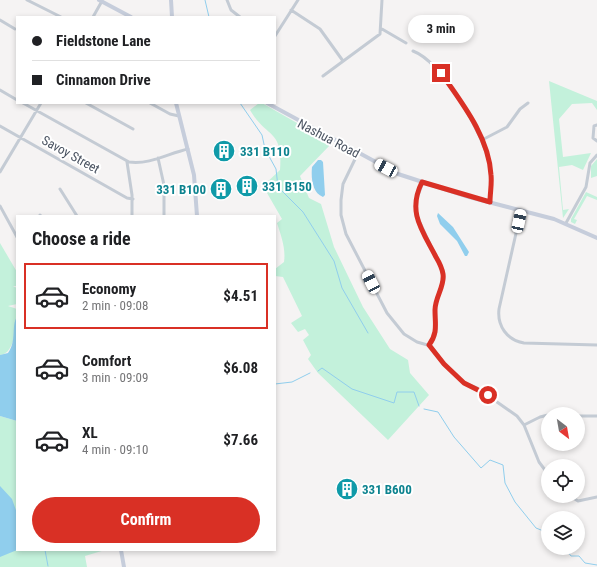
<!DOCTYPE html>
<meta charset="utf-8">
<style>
:root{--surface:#fff;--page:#f6f6f6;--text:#202124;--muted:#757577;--line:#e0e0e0;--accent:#d93025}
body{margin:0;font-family:"Roboto Condensed",sans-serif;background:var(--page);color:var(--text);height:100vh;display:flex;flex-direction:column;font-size:15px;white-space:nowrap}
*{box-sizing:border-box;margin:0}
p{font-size:13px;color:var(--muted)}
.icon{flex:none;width:22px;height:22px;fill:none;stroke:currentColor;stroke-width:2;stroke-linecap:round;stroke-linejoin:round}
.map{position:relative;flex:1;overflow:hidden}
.panel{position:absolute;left:16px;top:215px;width:260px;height:336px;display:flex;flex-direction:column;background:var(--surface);border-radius:0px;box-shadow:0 2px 6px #0003}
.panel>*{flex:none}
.guide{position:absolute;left:16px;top:16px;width:260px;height:88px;border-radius:0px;box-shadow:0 2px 6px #0003;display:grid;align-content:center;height:88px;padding:0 16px;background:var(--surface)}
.needle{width:26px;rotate:149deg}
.controls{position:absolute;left:541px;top:407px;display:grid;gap:8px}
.controls a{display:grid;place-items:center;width:44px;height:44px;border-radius:50%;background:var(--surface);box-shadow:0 2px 6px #0003;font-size:20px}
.end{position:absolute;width:18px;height:18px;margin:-9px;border:5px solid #d93025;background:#fff;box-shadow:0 0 0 2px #fff}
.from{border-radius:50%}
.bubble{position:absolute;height:28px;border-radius:14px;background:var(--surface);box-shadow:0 2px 6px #0003;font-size:13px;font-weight:700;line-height:28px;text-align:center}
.car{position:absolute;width:12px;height:24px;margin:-12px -6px;border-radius:5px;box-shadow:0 0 3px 1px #0007;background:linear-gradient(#fff 24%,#345 0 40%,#fff 0 76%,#345 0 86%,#fff 0)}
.guide b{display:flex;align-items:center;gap:14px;height:38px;font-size:15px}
.guide b+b{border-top:1px solid var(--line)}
.guide i{width:10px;height:10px;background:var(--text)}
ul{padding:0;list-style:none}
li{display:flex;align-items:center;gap:12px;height:66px;margin:0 8px 6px;padding:0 8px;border:2px solid transparent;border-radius:0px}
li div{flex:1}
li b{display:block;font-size:15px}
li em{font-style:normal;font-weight:700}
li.current{border-color:var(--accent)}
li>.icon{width:36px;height:36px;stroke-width:1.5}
h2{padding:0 16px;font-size:18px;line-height:48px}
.button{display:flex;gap:8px;margin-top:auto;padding:8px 16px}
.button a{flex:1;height:46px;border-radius:24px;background:var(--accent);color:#fff;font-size:16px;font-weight:700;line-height:46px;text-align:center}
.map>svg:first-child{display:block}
.green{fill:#c3f1db}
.water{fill:#90ceed}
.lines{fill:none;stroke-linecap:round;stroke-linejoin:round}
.stream{stroke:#90ceed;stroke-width:1}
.street{stroke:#c4cbd4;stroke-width:3}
.secondary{stroke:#c6cddb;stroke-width:4}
.route{stroke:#d93025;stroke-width:5}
.labels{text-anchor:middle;stroke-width:4;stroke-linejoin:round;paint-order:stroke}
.street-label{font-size:13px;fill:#4a5361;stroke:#fff}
.culture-label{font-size:13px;font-weight:bold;fill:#0d838f;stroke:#fff;text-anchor:start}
</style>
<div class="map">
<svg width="597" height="567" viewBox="0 0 597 567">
<rect width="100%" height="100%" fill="#f5f3f3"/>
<!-- green -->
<path class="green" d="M549,81L597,101V110L592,103L572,104L559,119L563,157L591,153L583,170L572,165L559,167L563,210L569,209L563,218Z
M259,103H262L332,143L300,176L309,198L321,204L334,247L363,307L390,349L408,360L410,373L429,395L388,440L318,373L308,359L311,355L303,340L309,335L305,329L298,332L291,323L302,316L283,277L275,276V269L284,262C286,248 281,236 277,223L282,219L263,186L280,170C283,128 267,139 250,110Z
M597,159V176L591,178V166Z
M586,192L597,197V200L587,196L574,219L577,220L575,224L571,222V219Z
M0,243L17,272V286H13L17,288V304L8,306L17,309C17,321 16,354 0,355Z
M0,416L17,421V550H105L85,556L87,567H0Z"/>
<!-- water -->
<path class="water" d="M318,160H321L323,162L325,195L323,197C312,193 311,178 312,167Z
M438,213L453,227L469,252L467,256H465L457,241L440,224L437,216Z
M17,317V421L0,416V355L8,353C17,341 11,325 17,317Z
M0,486L12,499L17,513V550L0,557Z"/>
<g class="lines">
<!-- stream -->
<path class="stream" d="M205,0L209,17
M240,103L262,135L265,149L276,169L278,187L303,212L334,261L342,288L368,333
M318,371L322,368L352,389L394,403L397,392H414L419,406
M275,384L292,382L310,373
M424,409L438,412L454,437L481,468L490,460L503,465L505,483L515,502L536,528L546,532L548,537
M554,548L556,551L563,553L568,552L571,556H579L585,563L597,565
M45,550L48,566"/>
<!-- street -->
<path class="street" d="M27,0L61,17
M227,0L231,10L240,17
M291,10L320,29L343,61
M93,17L102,1
M0,20L15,29
M382,29L406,43
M275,36L298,0
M413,51C442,62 483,133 489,163C492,176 491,189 490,202
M323,76L380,34L382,0
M0,90L17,100
M23,103L129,162C150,165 169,153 188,149
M86,103L133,129
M150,103L170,114L179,116
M597,125L594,126L593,138L597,141
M0,126L127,198L133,199
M482,140L507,127L520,109L528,103
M358,153L343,184L341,200V215L346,234L387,313L404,334L417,342L431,346L444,364L464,383L477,388L517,416L524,425L539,462L548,474
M158,158L164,185V216
M127,162L132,195V216
M0,172L41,103
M423,182L416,201V214L441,268L444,278L435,308L436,332L429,345
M60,189L77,216
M0,206L17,237
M521,211L499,309C497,326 507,340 524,343L597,345
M40,215L41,216
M566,223L586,187L590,163L597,155
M578,416H597
M524,425L540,417L548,415
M570,496L578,501L597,497"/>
<!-- secondary -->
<path class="secondary" d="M99,0L131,17
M171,0L172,17
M176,103L194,175L197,216
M267,103L398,174L469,197L554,219L597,238
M121,550L124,567"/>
</g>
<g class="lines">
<!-- route -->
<path class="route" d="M441,73C462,103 489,137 491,175C492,184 490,193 490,202L422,182C407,212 422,230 436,257C439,262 442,268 443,274C445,286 435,297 435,310C435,324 438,333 429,345L444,364L464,383L488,395"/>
</g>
<!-- icons -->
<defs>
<g id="building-disc" transform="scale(1.15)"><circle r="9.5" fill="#0f9aa8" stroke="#fff"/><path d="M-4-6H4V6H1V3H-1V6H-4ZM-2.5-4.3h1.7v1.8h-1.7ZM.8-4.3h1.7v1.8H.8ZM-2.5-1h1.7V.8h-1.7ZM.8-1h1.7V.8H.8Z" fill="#fff"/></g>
</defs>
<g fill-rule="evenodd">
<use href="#building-disc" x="224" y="151"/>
<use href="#building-disc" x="247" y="186"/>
<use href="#building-disc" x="221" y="189"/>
<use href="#building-disc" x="347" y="489"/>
</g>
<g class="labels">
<!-- street labels -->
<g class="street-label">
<text transform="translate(329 138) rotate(28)" y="5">Nashua Road</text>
<text transform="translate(71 154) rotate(29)" y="5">Savoy Street</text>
</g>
<!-- culture labels -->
<g class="culture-label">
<text x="240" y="156">331 B110</text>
<text x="262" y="191">331 B150</text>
<text x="206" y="194" text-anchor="end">331 B100</text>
<text x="362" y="494">331 B600</text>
</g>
</g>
</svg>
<div class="controls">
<a><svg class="needle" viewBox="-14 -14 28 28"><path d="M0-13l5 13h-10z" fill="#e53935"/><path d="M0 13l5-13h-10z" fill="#757577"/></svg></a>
<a><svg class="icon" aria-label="locate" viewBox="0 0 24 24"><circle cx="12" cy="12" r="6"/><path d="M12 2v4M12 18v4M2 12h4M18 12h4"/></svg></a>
<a><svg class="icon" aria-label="layers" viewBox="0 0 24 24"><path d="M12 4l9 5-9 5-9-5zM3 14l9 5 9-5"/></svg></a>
</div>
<i class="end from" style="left:488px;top:395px"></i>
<i class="end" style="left:441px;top:73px"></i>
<div class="bubble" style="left:408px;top:15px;width:66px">3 min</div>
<i class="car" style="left:386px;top:168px;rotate:298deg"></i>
<i class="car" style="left:519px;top:221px;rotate:12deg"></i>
<i class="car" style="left:371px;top:282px;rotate:333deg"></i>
<div class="guide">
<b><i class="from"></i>Fieldstone Lane</b>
<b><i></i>Cinnamon Drive</b>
</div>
<section class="panel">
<h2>Choose a ride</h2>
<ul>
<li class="current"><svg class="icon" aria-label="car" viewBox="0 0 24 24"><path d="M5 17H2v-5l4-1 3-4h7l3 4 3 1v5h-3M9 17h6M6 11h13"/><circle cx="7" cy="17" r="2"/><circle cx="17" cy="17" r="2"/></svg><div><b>Economy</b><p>2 min · 09:08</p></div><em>$4.51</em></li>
<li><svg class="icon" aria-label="car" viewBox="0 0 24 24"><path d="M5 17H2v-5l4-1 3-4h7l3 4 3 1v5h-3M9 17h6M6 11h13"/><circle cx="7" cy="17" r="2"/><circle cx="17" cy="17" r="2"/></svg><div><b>Comfort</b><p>3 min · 09:09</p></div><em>$6.08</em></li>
<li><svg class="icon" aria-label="car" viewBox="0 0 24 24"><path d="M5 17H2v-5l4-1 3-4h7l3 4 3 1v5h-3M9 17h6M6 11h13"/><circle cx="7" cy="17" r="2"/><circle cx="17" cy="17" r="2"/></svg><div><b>XL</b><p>4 min · 09:10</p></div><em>$7.66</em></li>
</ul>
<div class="button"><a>Confirm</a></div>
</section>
</div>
